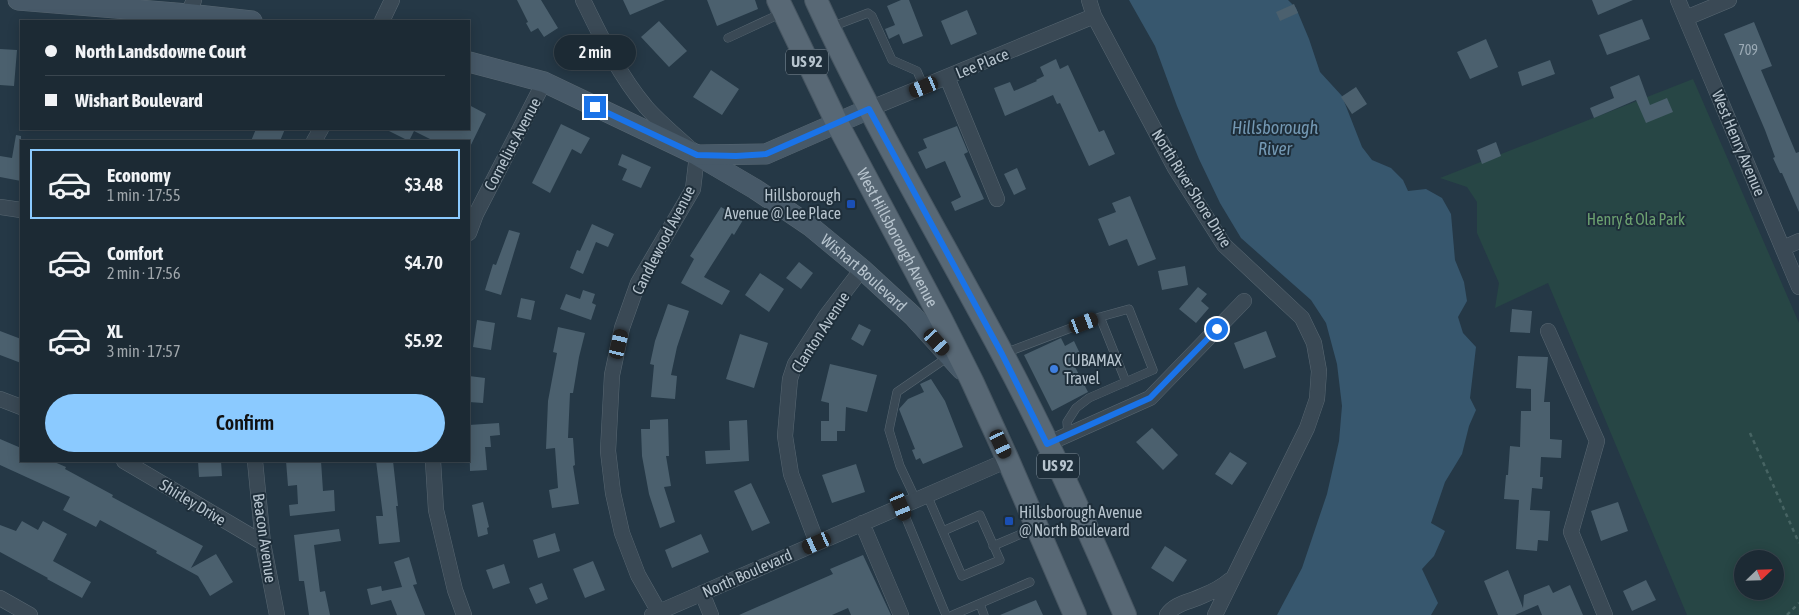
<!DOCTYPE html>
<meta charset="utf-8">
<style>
:root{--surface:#1c2a34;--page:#25323c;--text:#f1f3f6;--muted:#a0a7ac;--line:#3a464f;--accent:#8bcaff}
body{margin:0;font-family:"Asap Condensed",sans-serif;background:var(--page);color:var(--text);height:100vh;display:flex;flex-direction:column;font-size:19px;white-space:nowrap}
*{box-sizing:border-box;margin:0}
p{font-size:16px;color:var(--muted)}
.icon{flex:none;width:28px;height:28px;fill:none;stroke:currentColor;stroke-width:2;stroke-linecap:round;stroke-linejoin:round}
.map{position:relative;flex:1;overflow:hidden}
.side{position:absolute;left:20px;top:140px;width:450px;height:322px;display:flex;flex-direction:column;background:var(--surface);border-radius:0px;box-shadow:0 2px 12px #0003,0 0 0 1px var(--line)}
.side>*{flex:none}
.hud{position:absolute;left:20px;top:20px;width:450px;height:110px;border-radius:0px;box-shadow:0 2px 12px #0003,0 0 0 1px var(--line);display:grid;align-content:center;height:110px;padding:0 25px;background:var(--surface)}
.needle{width:32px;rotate:67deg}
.tools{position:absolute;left:1734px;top:550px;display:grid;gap:10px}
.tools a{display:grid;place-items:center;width:50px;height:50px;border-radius:50%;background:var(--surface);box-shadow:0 2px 12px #0003,0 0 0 1px var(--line);font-size:25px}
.end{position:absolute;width:22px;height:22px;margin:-11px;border:6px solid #1a73e8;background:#fff;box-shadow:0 0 0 2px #fff}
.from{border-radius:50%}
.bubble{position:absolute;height:35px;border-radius:18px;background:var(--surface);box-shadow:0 2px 12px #0003,0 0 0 1px var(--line);font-size:16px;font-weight:600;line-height:35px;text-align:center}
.car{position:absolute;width:15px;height:30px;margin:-15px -8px;border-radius:6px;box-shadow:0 0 4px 1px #0007;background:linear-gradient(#222 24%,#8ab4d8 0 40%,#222 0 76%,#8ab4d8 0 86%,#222 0)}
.hud b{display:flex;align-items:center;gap:18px;height:48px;font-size:19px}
.hud b+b{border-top:1px solid var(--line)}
.hud i{width:12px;height:12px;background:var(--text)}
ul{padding:9px 0 0;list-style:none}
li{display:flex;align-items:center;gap:15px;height:70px;margin:0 10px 8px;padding:0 15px;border:2px solid transparent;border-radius:0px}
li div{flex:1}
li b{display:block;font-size:19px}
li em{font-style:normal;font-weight:600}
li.selected{border-color:var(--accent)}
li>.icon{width:45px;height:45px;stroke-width:1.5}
.button{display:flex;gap:10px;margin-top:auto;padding:10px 25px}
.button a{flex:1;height:58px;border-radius:30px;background:var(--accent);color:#111;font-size:20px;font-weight:600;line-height:58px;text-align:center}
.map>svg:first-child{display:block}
.green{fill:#274645;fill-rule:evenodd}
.water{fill:#37576e}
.building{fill:#4b606e}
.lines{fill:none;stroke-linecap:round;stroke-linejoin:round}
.lane-casing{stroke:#586772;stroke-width:9}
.street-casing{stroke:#586772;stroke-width:16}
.secondary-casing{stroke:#586772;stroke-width:21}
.primary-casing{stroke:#465561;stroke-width:24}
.path{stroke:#476463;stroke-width:2.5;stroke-dasharray:4 4;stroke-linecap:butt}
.lane{stroke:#3a4955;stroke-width:8}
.street{stroke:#3a4955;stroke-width:15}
.secondary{stroke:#475968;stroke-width:20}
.primary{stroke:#586875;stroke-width:22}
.route{stroke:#1a73e8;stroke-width:6}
.transit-dot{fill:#1a4fb4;stroke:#1e2e3a;stroke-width:2}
.shop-dot{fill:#3f7fe0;stroke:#1e2e3a;stroke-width:2}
.labels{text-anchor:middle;stroke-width:4;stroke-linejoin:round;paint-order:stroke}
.number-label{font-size:14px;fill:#9cabb6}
.shield{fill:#1e2e3a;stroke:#8997a2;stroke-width:1}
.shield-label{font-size:15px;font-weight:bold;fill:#b7c4ce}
.street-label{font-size:16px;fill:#b7c4ce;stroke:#1e2e3a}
.poi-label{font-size:16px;fill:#b7c4ce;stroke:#1e2e3a;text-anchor:start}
.park-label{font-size:16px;fill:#6ca170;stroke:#1e2e3a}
.water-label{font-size:18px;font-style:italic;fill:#7499b4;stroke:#1e2e3a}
</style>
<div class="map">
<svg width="1799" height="615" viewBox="0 0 1799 615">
<rect width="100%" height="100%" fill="#253846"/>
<!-- green -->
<path class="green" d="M1693,79L1799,323V615H1687L1548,283L1495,308L1499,283L1477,233V202L1467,187L1440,178ZM1742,559H1775V591H1742Z"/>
<!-- water -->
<path class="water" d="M1129,0H1288L1296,8L1309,39L1320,72L1342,96L1362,147L1372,160L1391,168L1403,180L1408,191L1426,189L1442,198L1451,214L1455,260L1464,282L1467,301L1458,317L1463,333L1476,347L1470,398L1476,410L1469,426L1462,454L1445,482L1431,523L1445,531L1434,556L1422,569L1438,603L1431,615H1277L1302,568L1327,494L1339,441L1342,406L1337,364L1326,323L1311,300L1241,238L1220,203L1199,159L1177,106L1155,46Z"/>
<!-- building -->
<path class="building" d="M517,0H541L558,28L544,37L538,28L531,32L526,23L528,22Z
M623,0H665L630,15Z
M707,0H755L758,9L717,26Z
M901,0H909L923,36L903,44L899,34L889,39L885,29L895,25L887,6Z
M1592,0H1633L1598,15Z
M1294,4L1298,13L1280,21L1276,12Z
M967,10L977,34L951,45L941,21Z
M1642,19L1650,39L1607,55L1599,35Z
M659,21L687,51L669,67L641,37Z
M1754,22L1772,66L1761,70L1796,153L1799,152V212L1782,173H1780L1773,158L1775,157L1765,130L1724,34Z
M1486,39L1498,67L1470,79L1457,52Z
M0,49L17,50L14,86L0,85Z
M1056,59L1060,69L1068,65L1099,132L1104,130L1115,154L1089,166L1060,103L1057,104L1053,95L1005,116L994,88L1010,82L1014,91L1037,81L1036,80L1044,76L1040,67Z
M1550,60L1555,74L1522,86L1518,72Z
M711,70L739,89L722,115L693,97Z
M1639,75L1650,105L1667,98L1673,112L1646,123L1636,100L1594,118L1590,108L1614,98L1610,87Z
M1356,87L1367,104L1352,114L1341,97Z
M469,105L486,114L469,149V141H434L414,131L409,141L385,129H469Z
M561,124L590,138L581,154L572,149L550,193L532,183Z
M957,126L968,152L964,154L984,199L955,211L951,202L961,197L945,161L926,169L918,152L927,148L923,139Z
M256,129H285L280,141H251Z
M16,135L21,136V181L0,177V156L12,158Z
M1496,142L1501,156L1482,164L1477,150Z
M622,154L651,167L641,188L622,180L627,169L618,165Z
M1017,168L1026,189L1014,195L1004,174Z
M1130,196L1156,259L1138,266L1127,239L1109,246L1098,219L1116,212L1112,203Z
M721,207L743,220L734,235L732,233L704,277L730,291L722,305L681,283L694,259L690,256Z
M592,224L614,234L608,247L596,242L583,274L570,268L577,250L580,251Z
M509,230L520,233L501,295L485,290L493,264L496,265Z
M799,262L813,273L801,289L786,278Z
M1185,266L1188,285L1162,290L1158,271Z
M760,273L784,289L769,312L745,295Z
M1198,287L1207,294L1201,301L1209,308L1196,323L1179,309Z
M583,290L595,294L592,303L596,305L591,320L560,309L566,294L580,299Z
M521,298L535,301L531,320L517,317Z
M668,304L689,311L677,347L671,375L677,376L675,399L651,397L654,365L650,364L655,341Z
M1512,309L1532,311L1530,333L1510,332Z
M477,320L495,323L491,350L473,347Z
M859,324L871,330L863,346L851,339Z
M558,327L585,333L579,357L573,393H570L568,438H573L575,465L573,466L579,504L552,508L549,490L558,488L555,448L546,449L548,401L557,353L553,352Z
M0,331L21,339V363L0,355Z
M1266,331L1276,357L1244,369L1234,343Z
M740,334L768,343L754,388L726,379Z
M1061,338L1065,346L1074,341L1083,360L1074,365L1088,392L1052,411L1024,355Z
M1518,356L1548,357L1544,402H1550V439L1562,440L1561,458L1541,457L1540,477H1543L1542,489L1532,488L1530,510L1550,511L1548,541L1538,540L1537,551L1516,549L1519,500L1504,499L1506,475H1508L1510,446L1520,447L1521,411H1531V389L1516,388Z
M830,364L877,375L867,412L846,407L845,431H837V441H821V421H829V403L821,401Z
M469,376L485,378L483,403L469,402Z
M931,379L945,401L963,447L923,464L920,458L916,460L912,450L915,449L899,409L908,399L924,392L920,384Z
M668,419L669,456H666L671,486L664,487L675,522L660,528L649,494L642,456L641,429H650V420Z
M747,420L749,461L706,464L705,451L730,450L729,421Z
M499,423L500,435L490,436L491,447H485L487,470L470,471L469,425Z
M1152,428L1178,455L1163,470L1136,442Z
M0,439L21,448V461H52L66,467L65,469L113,495L112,497L203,546L191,568L216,554L233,582L210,596L198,576L156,553L157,551L100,520L96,527L63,510L70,497L0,465Z
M1230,452L1247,463L1232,485L1215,474Z
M198,461H221L222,476L199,477Z
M286,461H321L323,491L334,490L335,511L290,516L289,505L298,504L297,485L288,486Z
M376,461H393L398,506H396L400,542L379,544L376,516H383Z
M856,464L865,492L832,503L822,475Z
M751,483L770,523L752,531L734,491Z
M483,502L489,527L487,528L488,534L478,537L472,505Z
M1618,502L1628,531L1601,541L1591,511Z
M22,521L38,530L43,521L67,534L53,561L91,582L82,598L47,579L48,578L0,552V525L16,531Z
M339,529L341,541L314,545L320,592L325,591L330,615H309L304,581H299L294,535Z
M555,533L560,551L538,558L533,540Z
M701,534L709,552L672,568L665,550Z
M1165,546L1187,560L1173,582L1151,568Z
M863,555L891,615H851L848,608L832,615H739L833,574L830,569Z
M409,557L417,584L413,585L425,615H397L391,600L371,605L367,589L381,586L382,591L402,587L394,562Z
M593,561L605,590L585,598L573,569Z
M504,564L510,583L493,589L486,570Z
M1508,570L1523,608L1524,595L1549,585L1553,593L1570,585L1583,615H1542L1538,605L1515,615H1498L1484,581Z
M1646,580L1656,600L1632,611L1623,591Z
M542,583L548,599L536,604L529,588Z
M1036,600L1043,615H1000Z"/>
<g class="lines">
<!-- lane casing -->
<g class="lane-casing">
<path id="lane" d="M831,27L868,13L872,16L892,60L917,71L924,87
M728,38L782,13
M1100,317L1126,382
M1005,353L1100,317L1129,309L1153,370L1089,398L1076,408L1067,422L1068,435
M927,495L962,576L1000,560L980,515L943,531
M916,500L900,466L889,430L897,392L948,357
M901,506L946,615
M993,546L1035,528
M980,604L984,615
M953,615L1030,582"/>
</g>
<!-- street casing -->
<g class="street-casing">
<path id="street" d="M583,0C601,37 619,75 646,107C661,124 680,139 697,155L693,189L638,283L622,328L612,375L608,451L613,493L622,533L638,575L659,612
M1089,0L1094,16L1175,168L1224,245L1302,318L1314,343L1319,371L1317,399L1307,428L1215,615
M1678,0L1799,287
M188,14L194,0
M1686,18L1729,0
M382,21L392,0
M947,77L997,199
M869,109L1094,16
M314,141L321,129
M0,207L21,210
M469,233L476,214L544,82
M1783,248L1799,241
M1548,331L1597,441L1571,532L1605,615
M0,399L21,407
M1047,444L1150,398L1244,301
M124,461L263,543
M255,461L263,543L277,615
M433,461L436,510L455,590L464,615
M862,523L901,615
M817,543L791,474L785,436L790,379L795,364L826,316L862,269
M702,593L711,615
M0,598L30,615
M652,615L1008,460
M1167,615C1175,603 1190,602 1202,596C1212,592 1222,587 1230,580"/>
</g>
<!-- secondary casing -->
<g class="secondary-casing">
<g id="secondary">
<path d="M18,0L188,14L252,21"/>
<path id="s1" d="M469,62L544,82L697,155L755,189L810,226L862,269L913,316L962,370"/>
<path d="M699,155L766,154L869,109"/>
</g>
</g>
<!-- primary casing -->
<g class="primary-casing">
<g id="primary">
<path id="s2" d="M778,0L837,123L941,319L972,381L1008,460L1075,615"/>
<path d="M816,0C871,120 939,235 1001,351C1047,437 1087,526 1125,615"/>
</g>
</g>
<!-- path -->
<path class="path" d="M1750,433L1799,543
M1787,615L1799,603"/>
<!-- lane -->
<use href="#lane" class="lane"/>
<!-- street -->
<use href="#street" class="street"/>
<!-- secondary -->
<use href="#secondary" class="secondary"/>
<!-- primary -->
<use href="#primary" class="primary"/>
</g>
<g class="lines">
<!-- route -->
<path class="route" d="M595,107L697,155L736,156L766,154L869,109L1002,354L1047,444L1150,398L1217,329"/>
</g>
<!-- markers -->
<g class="transit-dot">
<rect x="846" y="199" width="10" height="10" rx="2.5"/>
<rect x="1004" y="516" width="10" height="10" rx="2.5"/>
</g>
<circle class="shop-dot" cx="1054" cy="369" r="5"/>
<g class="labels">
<!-- number labels -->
<g class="number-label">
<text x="1748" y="55">709</text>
</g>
<!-- shield labels -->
<g class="shield">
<rect x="786" y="49.5" width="42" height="25" rx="4"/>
<rect x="1037" y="453.5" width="42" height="25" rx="4"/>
</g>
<g class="shield-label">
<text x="807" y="67">US 92</text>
<text x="1058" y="471">US 92</text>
</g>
<!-- street labels -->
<g class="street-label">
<text transform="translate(982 63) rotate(-22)" y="6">Lee Place</text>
<text transform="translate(1739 143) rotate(67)" y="6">West Henry Avenue</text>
<text transform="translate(512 144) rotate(-62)" y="6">Cornelius Avenue</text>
<text transform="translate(1192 188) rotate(58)" y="6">North River Shore Drive</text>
<text dy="6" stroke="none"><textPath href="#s2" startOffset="266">West Hillsborough Avenue</textPath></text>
<text transform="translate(663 240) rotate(-63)" y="6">Candlewood Avenue</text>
<text dy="6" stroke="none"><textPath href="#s1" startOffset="452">Wishart Boulevard</textPath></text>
<text transform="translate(820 332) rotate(-57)" y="6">Clanton Avenue</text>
<text transform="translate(193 502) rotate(31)" y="6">Shirley Drive</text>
<text transform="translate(265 538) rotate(82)" y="6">Beacon Avenue</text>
<text transform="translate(747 573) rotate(-24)" y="6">North Boulevard</text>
</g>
<!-- poi labels -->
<g class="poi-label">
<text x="841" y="201" text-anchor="end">Hillsborough<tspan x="841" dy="18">Avenue @ Lee Place</tspan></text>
<text x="1064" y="366">CUBAMAX<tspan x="1064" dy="18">Travel</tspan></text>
<text x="1019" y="518">Hillsborough Avenue<tspan x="1019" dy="18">@ North Boulevard</tspan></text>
</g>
<!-- park labels -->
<g class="park-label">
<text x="1636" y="225">Henry &amp; Ola Park</text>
</g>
<!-- water labels -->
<g class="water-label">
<text x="1275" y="134">Hillsborough<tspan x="1275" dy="21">River</tspan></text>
</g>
</g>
</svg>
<div class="tools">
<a><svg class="needle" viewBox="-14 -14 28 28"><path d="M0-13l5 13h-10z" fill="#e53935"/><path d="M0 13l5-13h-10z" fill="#a0a7ac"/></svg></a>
</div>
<i class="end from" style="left:1217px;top:329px"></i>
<i class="end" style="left:595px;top:107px"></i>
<div class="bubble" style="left:554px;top:35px;width:82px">2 min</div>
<i class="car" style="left:924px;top:87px;rotate:248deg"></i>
<i class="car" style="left:1084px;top:323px;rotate:69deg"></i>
<i class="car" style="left:937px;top:342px;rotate:138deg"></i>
<i class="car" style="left:619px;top:344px;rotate:13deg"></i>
<i class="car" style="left:1001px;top:444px;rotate:155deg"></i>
<i class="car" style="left:901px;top:506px;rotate:157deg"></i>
<i class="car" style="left:817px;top:543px;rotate:246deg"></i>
<div class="hud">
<b><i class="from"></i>North Landsdowne Court</b>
<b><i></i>Wishart Boulevard</b>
</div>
<section class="side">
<ul>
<li class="selected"><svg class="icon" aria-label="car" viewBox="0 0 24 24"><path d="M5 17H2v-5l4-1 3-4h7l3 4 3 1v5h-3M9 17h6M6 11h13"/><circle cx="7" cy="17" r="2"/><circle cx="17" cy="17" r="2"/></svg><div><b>Economy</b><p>1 min · 17:55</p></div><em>$3.48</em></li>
<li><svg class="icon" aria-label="car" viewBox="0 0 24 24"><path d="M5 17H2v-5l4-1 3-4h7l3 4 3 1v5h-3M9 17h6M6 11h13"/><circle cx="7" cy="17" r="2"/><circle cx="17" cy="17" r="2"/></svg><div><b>Comfort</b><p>2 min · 17:56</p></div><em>$4.70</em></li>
<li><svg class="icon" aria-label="car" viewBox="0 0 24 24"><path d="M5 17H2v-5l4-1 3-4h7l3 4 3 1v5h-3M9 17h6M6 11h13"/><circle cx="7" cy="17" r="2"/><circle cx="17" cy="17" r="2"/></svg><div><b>XL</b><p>3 min · 17:57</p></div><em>$5.92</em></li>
</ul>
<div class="button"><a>Confirm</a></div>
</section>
</div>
